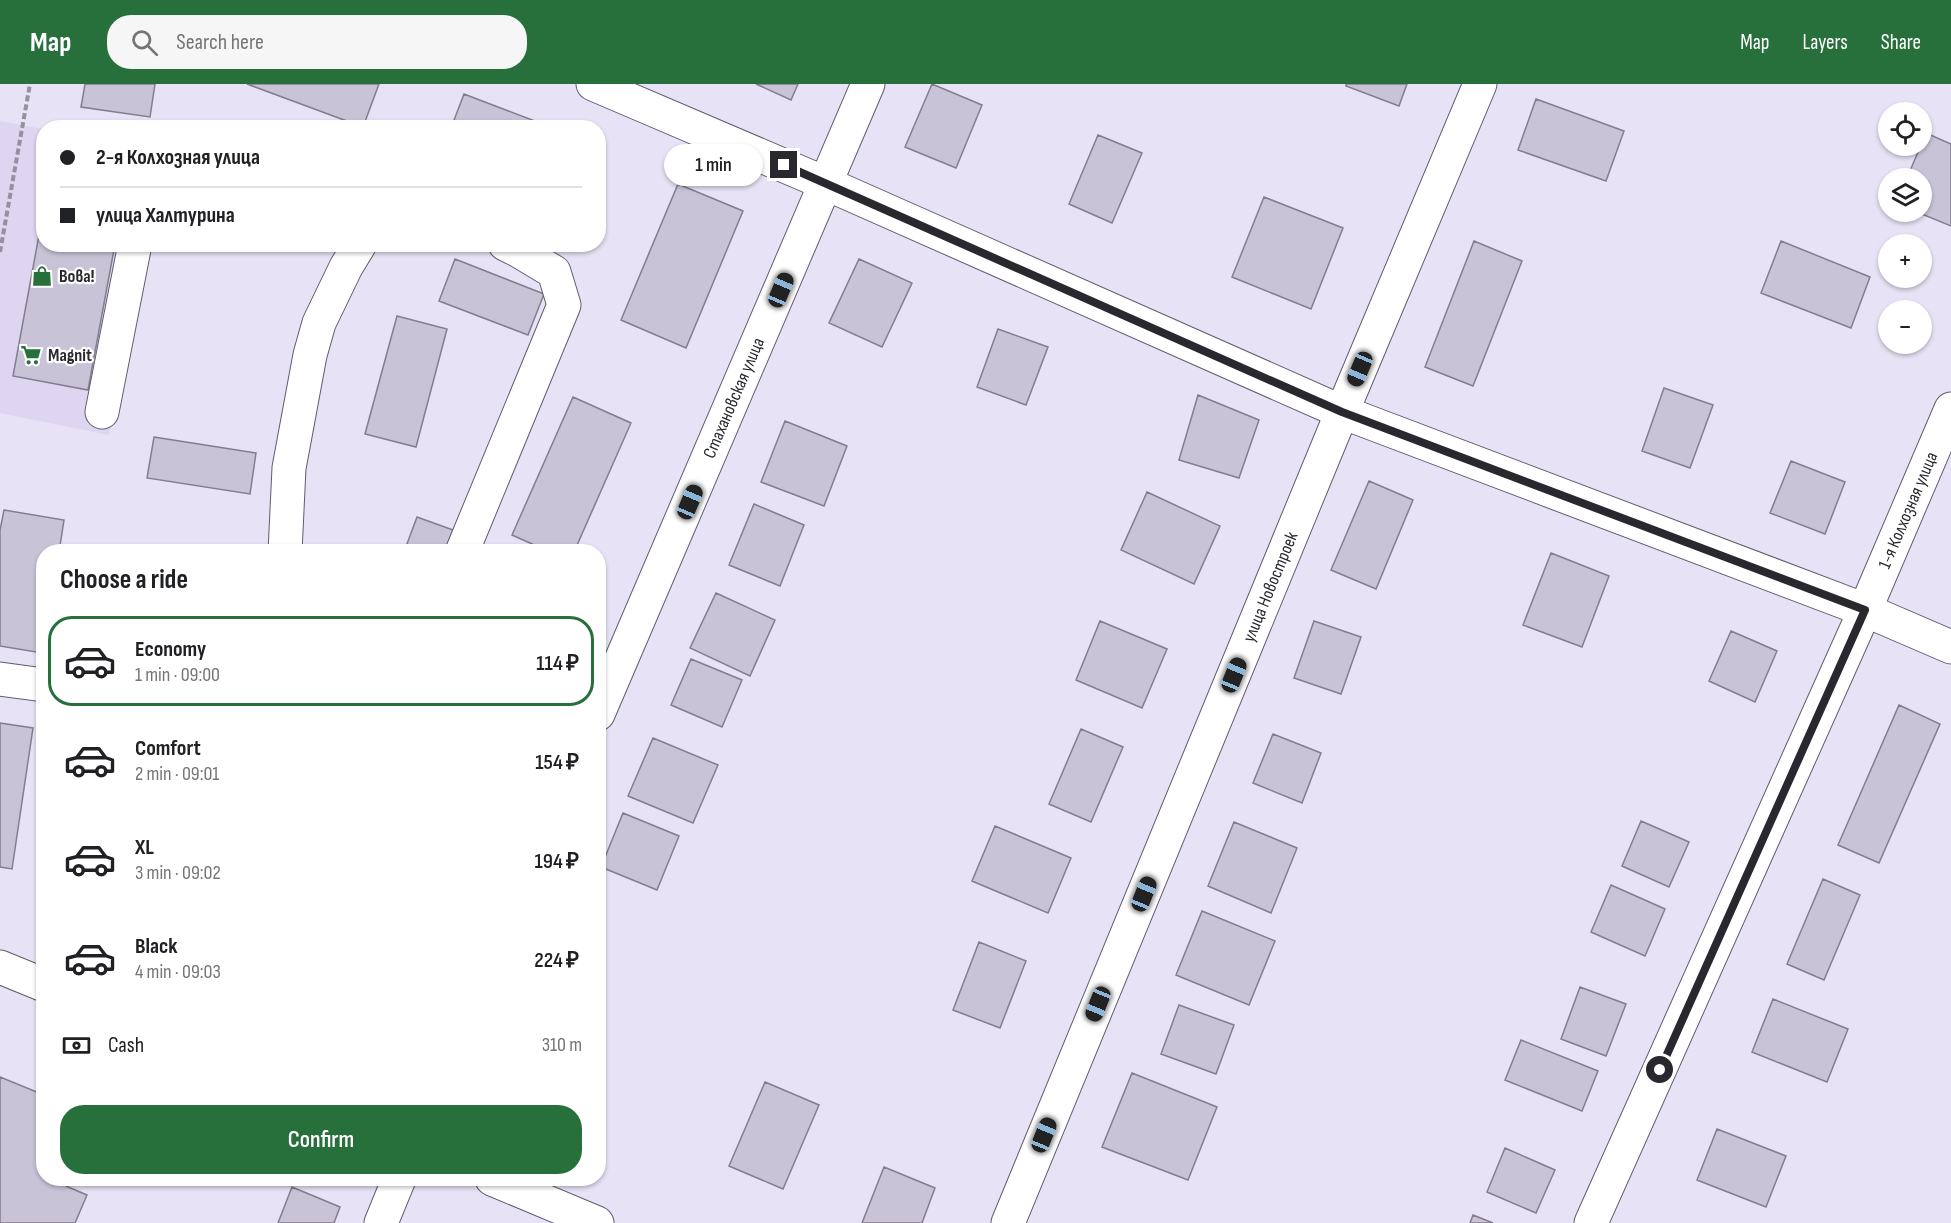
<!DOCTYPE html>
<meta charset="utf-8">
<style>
:root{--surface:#fff;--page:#f6f6f6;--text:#202124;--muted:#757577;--line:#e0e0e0;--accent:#276f3b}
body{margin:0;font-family:"Sofia Sans Condensed",sans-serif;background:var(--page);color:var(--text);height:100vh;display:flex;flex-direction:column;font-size:22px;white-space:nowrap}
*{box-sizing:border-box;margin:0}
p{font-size:20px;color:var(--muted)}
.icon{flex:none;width:33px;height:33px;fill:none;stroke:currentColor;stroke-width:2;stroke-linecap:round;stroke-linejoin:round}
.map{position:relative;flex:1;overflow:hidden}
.panel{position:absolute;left:36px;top:460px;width:570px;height:642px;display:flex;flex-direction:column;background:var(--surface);border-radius:24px;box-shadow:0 2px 4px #0004}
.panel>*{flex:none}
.hud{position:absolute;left:36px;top:36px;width:570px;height:132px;border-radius:24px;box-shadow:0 2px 4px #0004;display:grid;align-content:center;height:132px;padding:0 24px;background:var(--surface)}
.buttons{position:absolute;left:1878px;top:18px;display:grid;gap:12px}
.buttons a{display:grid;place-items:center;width:54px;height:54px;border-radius:50%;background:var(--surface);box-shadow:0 2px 4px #0004;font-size:30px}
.end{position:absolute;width:27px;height:27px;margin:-14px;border:8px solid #2a282f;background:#fff;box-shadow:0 0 0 3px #fff}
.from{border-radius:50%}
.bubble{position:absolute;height:42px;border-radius:21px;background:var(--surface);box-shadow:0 2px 4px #0004;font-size:20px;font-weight:600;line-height:42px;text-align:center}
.car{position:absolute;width:18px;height:36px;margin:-18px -9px;border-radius:8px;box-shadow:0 0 4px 2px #0007;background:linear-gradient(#222 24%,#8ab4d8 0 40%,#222 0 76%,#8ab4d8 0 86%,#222 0)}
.hud b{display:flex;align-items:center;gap:21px;height:57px;font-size:22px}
.hud b+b{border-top:2px solid var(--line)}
.hud i{width:15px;height:15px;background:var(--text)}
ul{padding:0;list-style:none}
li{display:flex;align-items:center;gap:18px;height:90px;margin:0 12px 9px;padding:0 12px;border:3px solid transparent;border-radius:24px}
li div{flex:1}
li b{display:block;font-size:22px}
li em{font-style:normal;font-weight:600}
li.active{border-color:var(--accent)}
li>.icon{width:54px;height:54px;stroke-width:1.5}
h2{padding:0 24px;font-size:27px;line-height:72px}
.pay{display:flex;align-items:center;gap:15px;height:66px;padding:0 24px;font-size:22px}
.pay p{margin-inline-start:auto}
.action{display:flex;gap:12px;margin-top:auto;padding:12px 24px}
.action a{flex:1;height:69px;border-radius:24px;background:var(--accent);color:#fff;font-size:24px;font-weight:600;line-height:69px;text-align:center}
header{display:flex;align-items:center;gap:36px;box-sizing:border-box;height:84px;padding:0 30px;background:var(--accent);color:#fff}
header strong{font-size:28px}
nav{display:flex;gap:33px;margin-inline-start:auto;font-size:21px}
.search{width:420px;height:54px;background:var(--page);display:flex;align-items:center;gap:15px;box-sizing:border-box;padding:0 21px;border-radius:24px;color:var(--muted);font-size:22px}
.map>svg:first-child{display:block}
.built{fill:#ded6f1}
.building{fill:#c9c3d7;stroke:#837d8f;stroke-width:1.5}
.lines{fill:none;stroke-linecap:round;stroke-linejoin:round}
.minor-casing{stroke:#615c6d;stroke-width:35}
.path{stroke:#94909e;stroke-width:4;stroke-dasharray:6 3;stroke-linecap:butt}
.minor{stroke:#fff;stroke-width:33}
.route{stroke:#2a282f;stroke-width:8}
.labels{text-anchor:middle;stroke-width:4.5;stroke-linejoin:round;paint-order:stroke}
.poi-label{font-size:18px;font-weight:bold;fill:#2a282f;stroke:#fff;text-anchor:start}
.street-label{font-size:18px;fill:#2a282f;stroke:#fff}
</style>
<header>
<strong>Map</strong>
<div class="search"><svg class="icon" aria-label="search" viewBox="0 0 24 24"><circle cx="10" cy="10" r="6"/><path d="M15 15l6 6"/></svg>Search here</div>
<nav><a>Map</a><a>Layers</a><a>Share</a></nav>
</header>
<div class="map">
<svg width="1951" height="1139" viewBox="0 0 1951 1139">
<rect width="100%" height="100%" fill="#e8e2f6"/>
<!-- built -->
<path class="built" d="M0,37L43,45L44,160L146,161L109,351L0,329Z"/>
<!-- building -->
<path class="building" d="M85,0H155L150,33L81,23Z
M247,0H379L363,43Z
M756,0H798L791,16Z
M932,0L982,21L956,84L905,63Z
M1346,0H1407L1399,22L1346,2Z
M464,10L553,44H451Z
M1536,15L1624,47L1606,97L1518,66Z
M1926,49L1951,60V142L1917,128H1922V94H1907Z
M1098,51L1142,69L1112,139L1069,120Z
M678,100L743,127L686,264L621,236Z
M1264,113L1343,144L1311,225L1232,193Z
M44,124V160H115L88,306L13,292Z
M1474,157L1522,177L1473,302L1425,283Z
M1781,157L1870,193L1851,244L1761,209Z
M455,175L544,210L528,251L439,217Z
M859,175L912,199L882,263L829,239Z
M397,232L447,245L416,363L365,350Z
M998,245L1048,263L1026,321L977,303Z
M1664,304L1713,321L1690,384L1642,367Z
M1198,311L1259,336L1239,394L1179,376Z
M573,313L631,339L574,468H550L512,451Z
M785,337L847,362L824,422L761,398Z
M154,353L256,369L250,410L147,394Z
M1791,377L1845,398L1825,450L1770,429Z
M1369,397L1413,416L1376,505L1331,486Z
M1147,408L1220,442L1194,500L1121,466Z
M754,420L804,441L780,502L729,481Z
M4,426L64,436L59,468H44V558L42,569L0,562V446Z
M417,433L453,446L445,468H404Z
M1551,469L1609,492L1582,563L1523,541Z
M716,509L775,536L750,592L690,564Z
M1100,537L1167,565L1142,624L1076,596Z
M1314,537L1361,553L1341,610L1294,594Z
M1731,547L1777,567L1755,618L1709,597Z
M691,575L742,596L722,643L671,621Z
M1899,621L1940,640L1879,779L1838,761Z
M0,639L33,644L12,785L0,783Z
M1081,645L1123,663L1091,738L1049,720Z
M1273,650L1321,669L1302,719L1253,699Z
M653,654L718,681L693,739L628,712Z
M623,729L679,752L657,806L601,783Z
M1641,737L1689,758L1669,803L1622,782Z
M1234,738L1297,764L1271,829L1208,802Z
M995,742L1071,774L1048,829L972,797Z
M1823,795L1860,811L1824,896L1787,880Z
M1611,801L1665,825L1645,872L1591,848Z
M1202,827L1275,857L1249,921L1176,891Z
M979,858L1026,877L1000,944L953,926Z
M1580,903L1626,920L1606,972L1561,955Z
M1773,915L1848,945L1827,998L1752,968Z
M1179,921L1234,941L1216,990L1161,970Z
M1521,956L1598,987L1582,1027L1505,996Z
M1132,989L1217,1023L1188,1096L1102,1063Z
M0,993L44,1011V1095H69L66,1102L87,1111L75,1139H0Z
M765,998L819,1021L783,1105L729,1082Z
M1717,1045L1786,1072L1766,1123L1697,1096Z
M1505,1064L1555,1086L1536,1129L1487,1108Z
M884,1083L935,1104L922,1139H862Z
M292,1103L340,1123L334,1139H278Z
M1473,1131L1493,1139H1470Z"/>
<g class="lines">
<!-- minor casing -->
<g class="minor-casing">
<g id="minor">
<path d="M593,0L827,100L1342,328L1865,526L1951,563"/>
<path d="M102,328L135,160"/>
<path d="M285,468L289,384L310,271L319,239L346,183L360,160"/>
<path d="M462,468L564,221L554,188L519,167L505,160"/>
<path d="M0,595L44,601"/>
<path id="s1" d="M598,630L868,0"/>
<path d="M0,883L44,901"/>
<path d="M492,1095L597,1139"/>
<path d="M381,1139L399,1095"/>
<path id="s2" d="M1008,1139L1342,328L1480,0"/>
<path id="s3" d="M1591,1139L1865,526L1951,325"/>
</g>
</g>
<!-- path -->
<path class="path" d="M0,168L30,0"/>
<!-- minor -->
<use href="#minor" class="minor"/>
</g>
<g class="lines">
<!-- route -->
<path class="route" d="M784,81L1342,328L1865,526L1660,986"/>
</g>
<!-- icons -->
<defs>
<g id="shop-bare" transform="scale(1.62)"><path d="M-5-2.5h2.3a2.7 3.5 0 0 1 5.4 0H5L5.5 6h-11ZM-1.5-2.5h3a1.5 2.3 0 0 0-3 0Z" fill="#276f3b" stroke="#fff" stroke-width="2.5" paint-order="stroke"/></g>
<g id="supermarket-bare" transform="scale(1.62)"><path d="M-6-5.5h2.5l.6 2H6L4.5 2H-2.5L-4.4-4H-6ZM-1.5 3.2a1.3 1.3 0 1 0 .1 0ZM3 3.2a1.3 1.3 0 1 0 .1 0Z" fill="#276f3b" stroke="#fff" stroke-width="2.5" paint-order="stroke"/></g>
</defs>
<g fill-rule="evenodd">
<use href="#shop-bare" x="42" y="192"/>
<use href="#supermarket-bare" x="31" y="271"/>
</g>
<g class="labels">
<!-- poi labels -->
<g class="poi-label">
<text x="59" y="198">Вова!</text>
<text x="48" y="277">Magnit</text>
</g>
<!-- street labels -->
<g class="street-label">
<text dy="6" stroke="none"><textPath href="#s1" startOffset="344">Стахановская улица</textPath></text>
<text dy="6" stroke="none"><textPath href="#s3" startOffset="780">1-я Колхозная улица</textPath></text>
<text dy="6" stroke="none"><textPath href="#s2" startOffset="688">улица Новостроек</textPath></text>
</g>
</g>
</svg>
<div class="buttons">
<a><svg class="icon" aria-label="locate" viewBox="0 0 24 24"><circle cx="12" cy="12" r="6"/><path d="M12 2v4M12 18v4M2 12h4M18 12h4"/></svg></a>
<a><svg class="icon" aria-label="layers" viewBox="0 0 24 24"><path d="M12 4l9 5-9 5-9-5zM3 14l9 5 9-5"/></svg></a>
<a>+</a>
<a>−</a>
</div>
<i class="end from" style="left:1660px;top:986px"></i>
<i class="end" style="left:784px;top:81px"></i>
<div class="bubble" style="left:664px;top:60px;width:99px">1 min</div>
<i class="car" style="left:781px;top:206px;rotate:23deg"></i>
<i class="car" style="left:1360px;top:285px;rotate:203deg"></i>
<i class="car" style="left:690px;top:418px;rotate:23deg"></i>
<i class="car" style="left:1234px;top:591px;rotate:22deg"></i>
<i class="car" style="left:1144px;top:810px;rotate:22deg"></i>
<i class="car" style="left:1098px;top:920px;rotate:202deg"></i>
<i class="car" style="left:1044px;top:1051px;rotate:22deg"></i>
<div class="hud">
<b><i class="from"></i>2-я Колхозная улица</b>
<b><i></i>улица Халтурина</b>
</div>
<section class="panel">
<h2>Choose a ride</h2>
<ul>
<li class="active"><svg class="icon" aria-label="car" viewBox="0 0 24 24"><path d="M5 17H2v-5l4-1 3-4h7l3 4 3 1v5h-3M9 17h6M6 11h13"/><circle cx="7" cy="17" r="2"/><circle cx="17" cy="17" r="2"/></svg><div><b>Economy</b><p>1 min · 09:00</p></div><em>114 ₽</em></li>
<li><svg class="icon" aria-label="car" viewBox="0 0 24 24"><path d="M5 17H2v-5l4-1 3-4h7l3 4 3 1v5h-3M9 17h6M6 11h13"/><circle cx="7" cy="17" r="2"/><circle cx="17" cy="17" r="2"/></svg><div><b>Comfort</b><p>2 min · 09:01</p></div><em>154 ₽</em></li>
<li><svg class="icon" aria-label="car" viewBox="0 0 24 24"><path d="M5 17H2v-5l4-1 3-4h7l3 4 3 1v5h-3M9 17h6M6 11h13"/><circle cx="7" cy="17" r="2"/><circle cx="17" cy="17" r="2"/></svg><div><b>XL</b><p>3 min · 09:02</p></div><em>194 ₽</em></li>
<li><svg class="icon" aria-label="car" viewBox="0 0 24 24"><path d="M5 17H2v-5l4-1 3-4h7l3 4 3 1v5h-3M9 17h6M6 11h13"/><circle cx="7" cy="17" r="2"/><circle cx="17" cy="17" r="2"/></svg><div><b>Black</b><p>4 min · 09:03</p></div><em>224 ₽</em></li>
</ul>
<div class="pay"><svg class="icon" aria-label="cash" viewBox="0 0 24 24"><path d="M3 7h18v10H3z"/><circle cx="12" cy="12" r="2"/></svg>Cash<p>310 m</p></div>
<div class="action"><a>Confirm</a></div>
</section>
</div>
